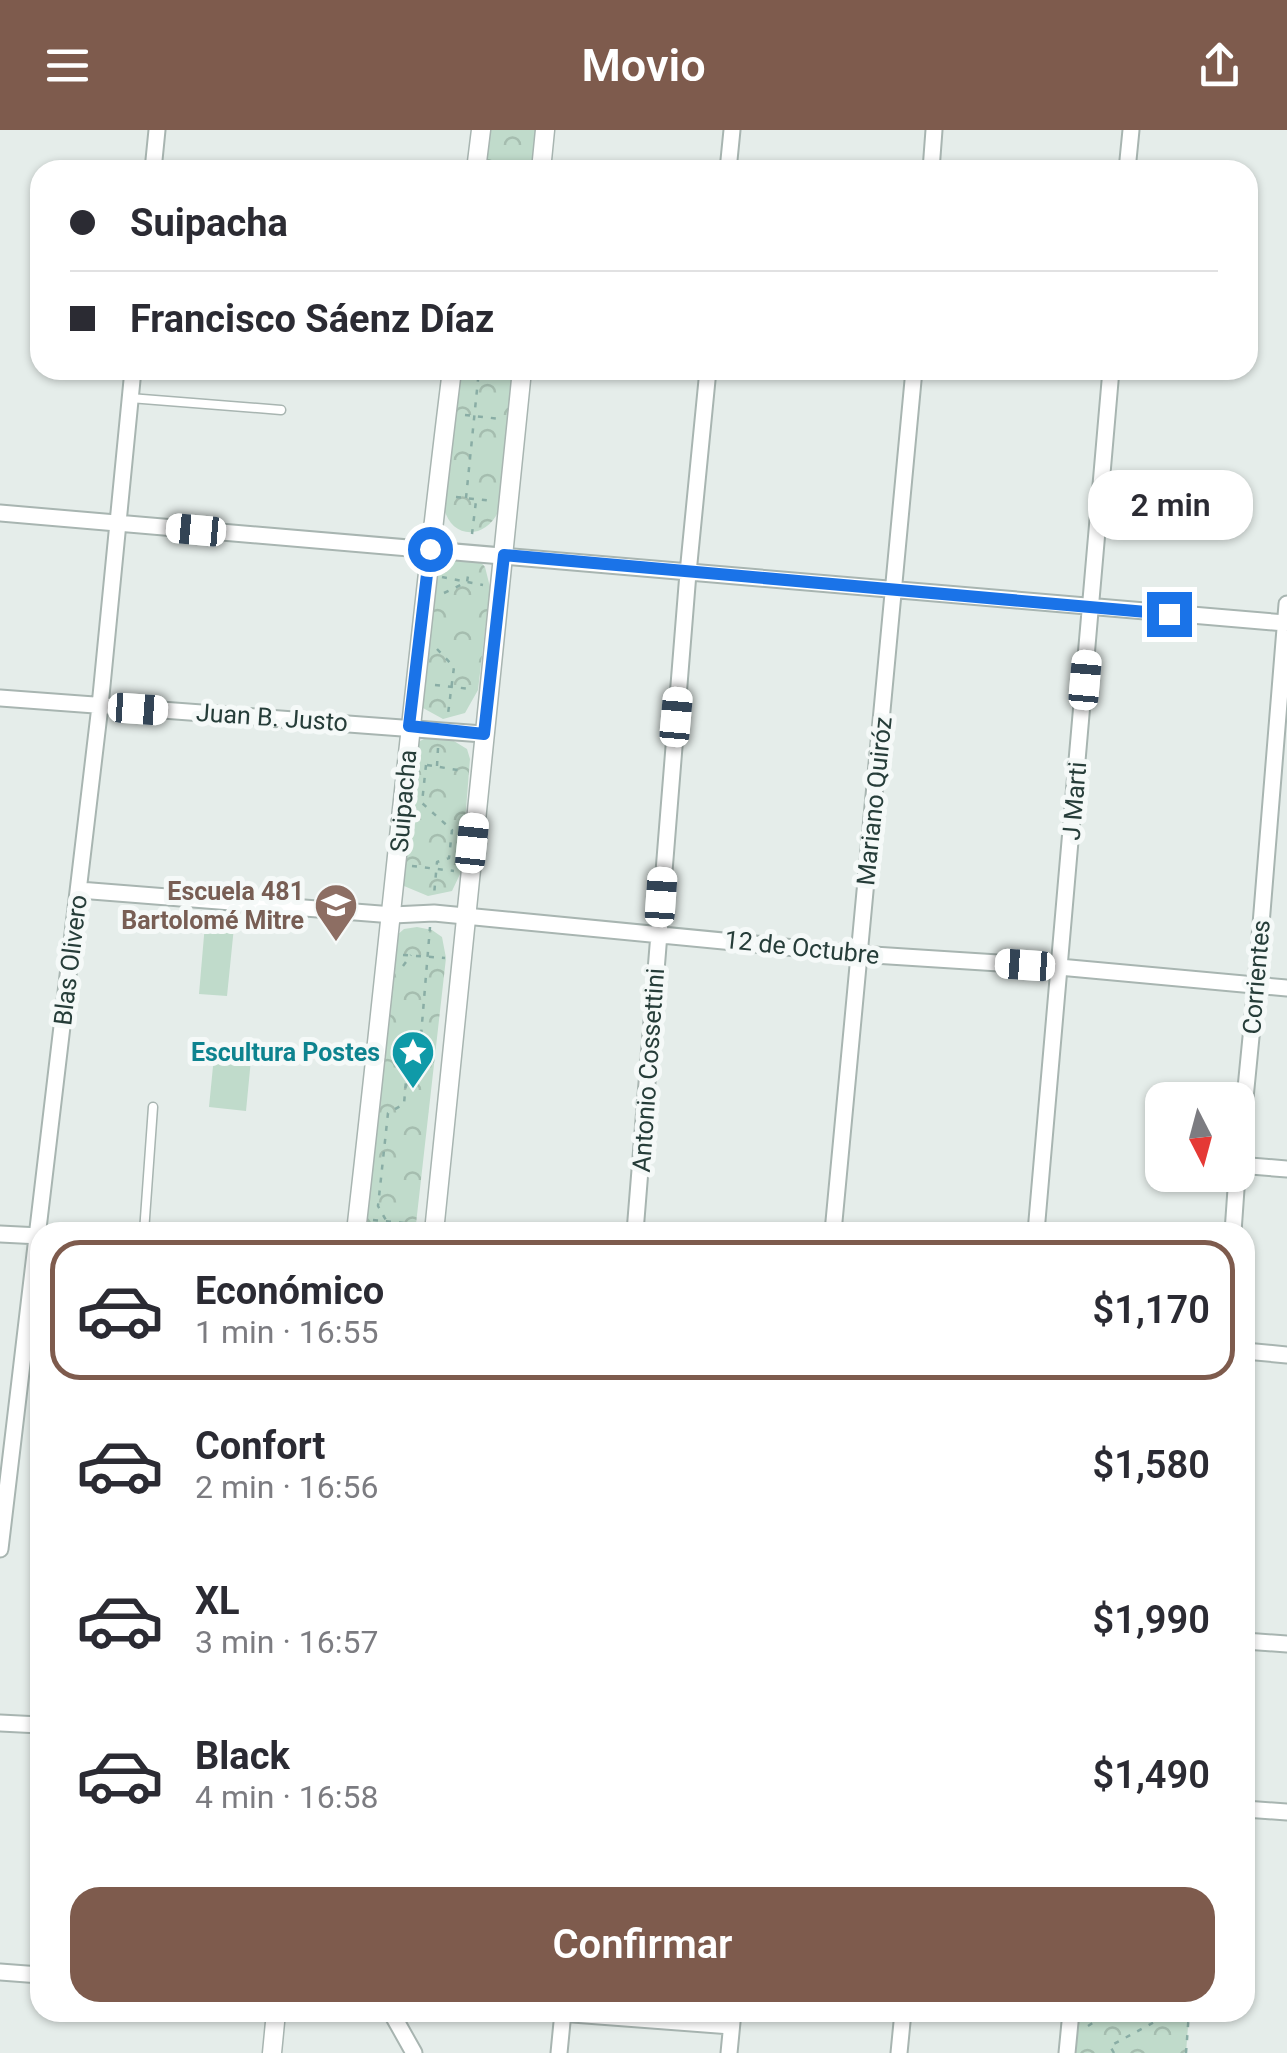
<!DOCTYPE html>
<html lang="es">
<meta charset="utf-8">
<style>
:root{--surface:#fff;--page:#f2f2f3;--text:#2b2b33;--muted:#7c7c81;--line:#e1e1e2;--accent:#7e5b4d}
body{margin:0;font-family:Roboto,sans-serif;background:var(--page);color:var(--text);height:100vh;display:flex;flex-direction:column;font-size:38px;white-space:nowrap}
*{box-sizing:border-box;margin:0}
p{font-size:32px;color:var(--muted)}
.icon{flex:none;width:55px;height:55px;fill:none;stroke:currentColor;stroke-width:2;stroke-linecap:round;stroke-linejoin:round}
.map{position:relative;flex:1;overflow:hidden}
.details{position:absolute;left:30px;top:1092px;width:1225px;height:800px;display:flex;flex-direction:column;background:var(--surface);border-radius:30px;box-shadow:0 2px 8px #0004}
.details>*{flex:none}
.top-card{position:absolute;left:30px;top:30px;width:1228px;height:220px;border-radius:30px;box-shadow:0 2px 8px #0004;display:grid;align-content:center;height:220px;padding:0 40px;background:var(--surface)}
.needle{width:65px;rotate:174deg}
.controls{position:absolute;left:1145px;top:952px;display:grid;gap:20px}
.controls a{display:grid;place-items:center;width:110px;height:110px;border-radius:20px;background:var(--surface);box-shadow:0 2px 8px #0004;font-size:50px}
.end{position:absolute;width:45px;height:45px;margin:-22px;border:12px solid #1a73e8;background:#fff;box-shadow:0 0 0 5px #fff}
.from{border-radius:50%}
.bubble{position:absolute;height:70px;border-radius:30px;background:var(--surface);box-shadow:0 2px 8px #0004;font-size:32px;font-weight:600;line-height:70px;text-align:center}
.car{position:absolute;width:30px;height:60px;margin:-30px -15px;border-radius:12px;box-shadow:0 0 8px 2px #0007;background:linear-gradient(#fff 24%,#345 0 40%,#fff 0 76%,#345 0 86%,#fff 0)}
.top-card b{display:flex;align-items:center;gap:35px;height:95px;font-size:38px}
.top-card b+b{border-top:2px solid var(--line)}
.top-card i{width:25px;height:25px;background:var(--text)}
ul{padding:18px 0 0;list-style:none}
li{display:flex;align-items:center;gap:30px;height:140px;margin:0 20px 15px;padding:0 20px;border:5px solid transparent;border-radius:30px}
li div{flex:1}
li b{display:block;font-size:38px}
li em{font-style:normal;font-weight:600}
li.active{border-color:var(--accent)}
li>.icon{width:90px;height:90px;stroke-width:1.5}
.action{display:flex;gap:20px;margin-top:auto;padding:20px 40px}
.action a{flex:1;height:115px;border-radius:30px;background:var(--accent);color:#fff;font-size:40px;font-weight:600;line-height:115px;text-align:center}
header{display:flex;justify-content:space-between;align-items:center;height:130px;padding:0 40px;background:var(--accent);color:#fff;font-size:45px;font-weight:600}
.map>svg:first-child{display:block}
.forest{fill:url(#forest-crowns)}
.pitch{fill:#c0dbcb}
.lines{fill:none;stroke-linecap:round;stroke-linejoin:round}
.service-casing{stroke:#a8b5b1;stroke-width:11}
.minor-casing{stroke:#a8b5b1;stroke-width:19}
.tertiary-casing{stroke:#a8b5b1;stroke-width:21}
.path{stroke:#89ada5;stroke-width:2.5;stroke-dasharray:5 8;stroke-linecap:butt}
.service{stroke:#fff;stroke-width:8}
.minor{stroke:#fff;stroke-width:15}
.tertiary{stroke:#fff;stroke-width:18}
.route{stroke:#1a73e8;stroke-width:12}
.labels{text-anchor:middle;stroke-width:10;stroke-linejoin:round;paint-order:stroke}
.street-label{font-size:25px;fill:#263d39;stroke:#f5f9f8}
.education-label{font-size:25px;font-weight:bold;fill:#785e54;stroke:#f5f9f8;text-anchor:end}
.culture-label{font-size:25px;font-weight:bold;fill:#0d838f;stroke:#f5f9f8;text-anchor:end}
</style>
<header><svg class="icon" aria-label="menu" viewBox="0 0 24 24"><path d="M4 6h16M4 12h16M4 18h16"/></svg>Movio<svg class="icon" aria-label="share" viewBox="0 0 24 24"><path d="M12 15V3M7 8l5-5 5 5M5 13v7h14v-7"/></svg></header>
<div class="map">
<svg width="1287" height="1923" viewBox="0 0 1287 1923">
<defs>
<pattern id="forest-crowns" width="20" height="18" patternUnits="userSpaceOnUse" patternTransform="scale(2.5)"><rect width="20" height="18" fill="#c0dbcb"/><path d="M2 6a3 3 0 1 1 6 0M12 15a3 3 0 1 1 6 0" fill="none" stroke="#a5bdaf"/></pattern>
</defs>
<rect width="100%" height="100%" fill="#e5edea"/>
<!-- forest -->
<path class="forest" d="M483,0H539L534,40H479Z
M459,240H513L498,382C485,410 451,409 444,378Z
M444,427L478,429L485,437L490,457L478,560L465,583L443,589L423,578L420,566L436,434Z
M444,605L467,619L470,629L461,742L452,761L428,766L404,756L400,746L418,612L430,606Z
M417,797L432,800L442,807L446,828L416,1094L415,1102H362L396,806L404,799Z
M1079,1883H1189L1186,1923H1076Z"/>
<!-- pitch -->
<path class="pitch" d="M205,794L234,797L227,866L199,864Z
M215,916L252,919L246,981L209,977Z"/>
<g class="lines">
<!-- service casing -->
<g class="service-casing">
<path id="service" d="M130,268L281,280
M144,1102L153,977"/>
</g>
<!-- minor casing -->
<g class="minor-casing">
<path id="minor" d="M153,40L157,0
M728,40L732,0
M931,40L934,0
M1127,40L1131,0
M0,383L1285,493
M0,568L483,604
M79,760L393,785L434,783L858,824L1059,837L1287,858
M1238,1035L1287,1039
M1238,1040L1256,856L1287,474
M635,1102L688,443L708,240
M833,1102L914,240
M1036,1102L1111,240
M1233,1102L1237,1045
M0,1104L40,1106
M1245,1221L1287,1225
M0,1419L100,576L133,240
M1245,1511L1287,1514
M0,1593L40,1595
M1245,1679L1287,1682
M0,1842L40,1845
M391,1882L414,1923
M546,1882L731,1896
M559,1923L563,1882
M729,1923L733,1882
M899,1923L903,1882
M1067,1923L1071,1882"/>
</g>
<!-- tertiary casing -->
<g class="tertiary-casing">
<path id="tertiary" d="M476,40L481,0
M541,40L545,0
M356,1102C389,815 416,527 452,240
M434,1102L522,240
M272,1923L276,1882"/>
</g>
<!-- path -->
<path class="path" d="M496,40L507,33L518,40
M465,285L501,289
M456,367L493,371
M466,368L479,240
M472,404L476,371
M442,447L483,455
M444,463L467,452L469,440
M437,519L454,537L448,584
M435,555L471,559
M426,635L422,673L452,700L449,728L437,732L434,765
M427,635L464,641
M437,636L438,618
M412,736L454,741
M403,825L445,828
M403,836L411,825
M408,938L419,930L430,797
M373,1090L416,1094
M386,1102L387,1092L378,1076L388,983L404,974L407,939L394,928L395,918
M1088,1896L1110,1882
M1114,1923L1110,1916L1173,1882
M1186,1923L1189,1882"/>
<!-- service -->
<use href="#service" class="service"/>
<!-- minor -->
<use href="#minor" class="minor"/>
<!-- tertiary -->
<use href="#tertiary" class="tertiary"/>
</g>
<g class="lines">
<!-- route -->
<path class="route" d="M430,419L409,596L484,604L504,425L1169,484"/>
</g>
<!-- icons -->
<defs>
<g id="school-pin" transform="scale(2.25)"><path d="M0 17L-7.5 6A9.5 9.5 0 1 1 7.5 6Z" fill="#8d6e63" stroke="#f5f9f8"/><path d="M0-5L7-2L0 1L-7-2ZM-4 1L0 2.5L4 1V4Q0 6-4 4Z" fill="#fff"/></g>
<g id="sight-pin" transform="scale(2.25)"><path d="M0 17L-7.5 6A9.5 9.5 0 1 1 7.5 6Z" fill="#0f9aa8" stroke="#f5f9f8"/><path d="M0-6L1.8-2.2L6-1.7L2.9 1.2L3.7 5.4L0 3.3L-3.7 5.4L-2.9 1.2L-6-1.7L-1.8-2.2Z" fill="#fff"/></g>
</defs>
<g fill-rule="evenodd">
<use href="#school-pin" x="336" y="775"/>
<use href="#sight-pin" x="413" y="922"/>
</g>
<g class="labels">
<!-- street labels -->
<g class="street-label">
<text transform="translate(272 587) rotate(4)" y="9">Juan B. Justo</text>
<text transform="translate(403 671) rotate(-85)" y="9">Suipacha</text>
<text transform="translate(874 671) rotate(-84)" y="9">Mariano Quiróz</text>
<text transform="translate(1074 671) rotate(-85)" y="9">J Marti</text>
<text transform="translate(802 817) rotate(6)" y="9">12 de Octubre</text>
<text transform="translate(70 830) rotate(-83)" y="9">Blas Olivero</text>
<text transform="translate(1256 847) rotate(-85)" y="9">Corrientes</text>
<text transform="translate(648 940) rotate(-86)" y="9">Antonio Cossettini</text>
</g>
<!-- education labels -->
<g class="education-label">
<text x="304" y="770">Escuela 481<tspan x="304" dy="29">Bartolomé Mitre</tspan></text>
</g>
<!-- culture labels -->
<g class="culture-label">
<text x="380" y="931">Escultura Postes</text>
</g>
</g>
</svg>
<div class="controls">
<a><svg class="needle" viewBox="-14 -14 28 28"><path d="M0-13l5 13h-10z" fill="#e53935"/><path d="M0 13l5-13h-10z" fill="#7c7c81"/></svg></a>
</div>
<i class="end from" style="left:430px;top:419px"></i>
<i class="end" style="left:1169px;top:484px"></i>
<div class="bubble" style="left:1088px;top:340px;width:165px">2 min</div>
<i class="car" style="left:196px;top:400px;rotate:275deg"></i>
<i class="car" style="left:1085px;top:550px;rotate:5deg"></i>
<i class="car" style="left:138px;top:579px;rotate:94deg"></i>
<i class="car" style="left:676px;top:587px;rotate:5deg"></i>
<i class="car" style="left:472px;top:713px;rotate:6deg"></i>
<i class="car" style="left:661px;top:767px;rotate:4deg"></i>
<i class="car" style="left:1025px;top:835px;rotate:274deg"></i>
<div class="top-card">
<b><i class="from"></i>Suipacha</b>
<b><i></i>Francisco Sáenz Díaz</b>
</div>
<section class="details">
<ul>
<li class="active"><svg class="icon" aria-label="car" viewBox="0 0 24 24"><path d="M5 17H2v-5l4-1 3-4h7l3 4 3 1v5h-3M9 17h6M6 11h13"/><circle cx="7" cy="17" r="2"/><circle cx="17" cy="17" r="2"/></svg><div><b>Económico</b><p>1 min · 16:55</p></div><em>$1,170</em></li>
<li><svg class="icon" aria-label="car" viewBox="0 0 24 24"><path d="M5 17H2v-5l4-1 3-4h7l3 4 3 1v5h-3M9 17h6M6 11h13"/><circle cx="7" cy="17" r="2"/><circle cx="17" cy="17" r="2"/></svg><div><b>Confort</b><p>2 min · 16:56</p></div><em>$1,580</em></li>
<li><svg class="icon" aria-label="car" viewBox="0 0 24 24"><path d="M5 17H2v-5l4-1 3-4h7l3 4 3 1v5h-3M9 17h6M6 11h13"/><circle cx="7" cy="17" r="2"/><circle cx="17" cy="17" r="2"/></svg><div><b>XL</b><p>3 min · 16:57</p></div><em>$1,990</em></li>
<li><svg class="icon" aria-label="car" viewBox="0 0 24 24"><path d="M5 17H2v-5l4-1 3-4h7l3 4 3 1v5h-3M9 17h6M6 11h13"/><circle cx="7" cy="17" r="2"/><circle cx="17" cy="17" r="2"/></svg><div><b>Black</b><p>4 min · 16:58</p></div><em>$1,490</em></li>
</ul>
<div class="action"><a>Confirmar</a></div>
</section>
</div>
